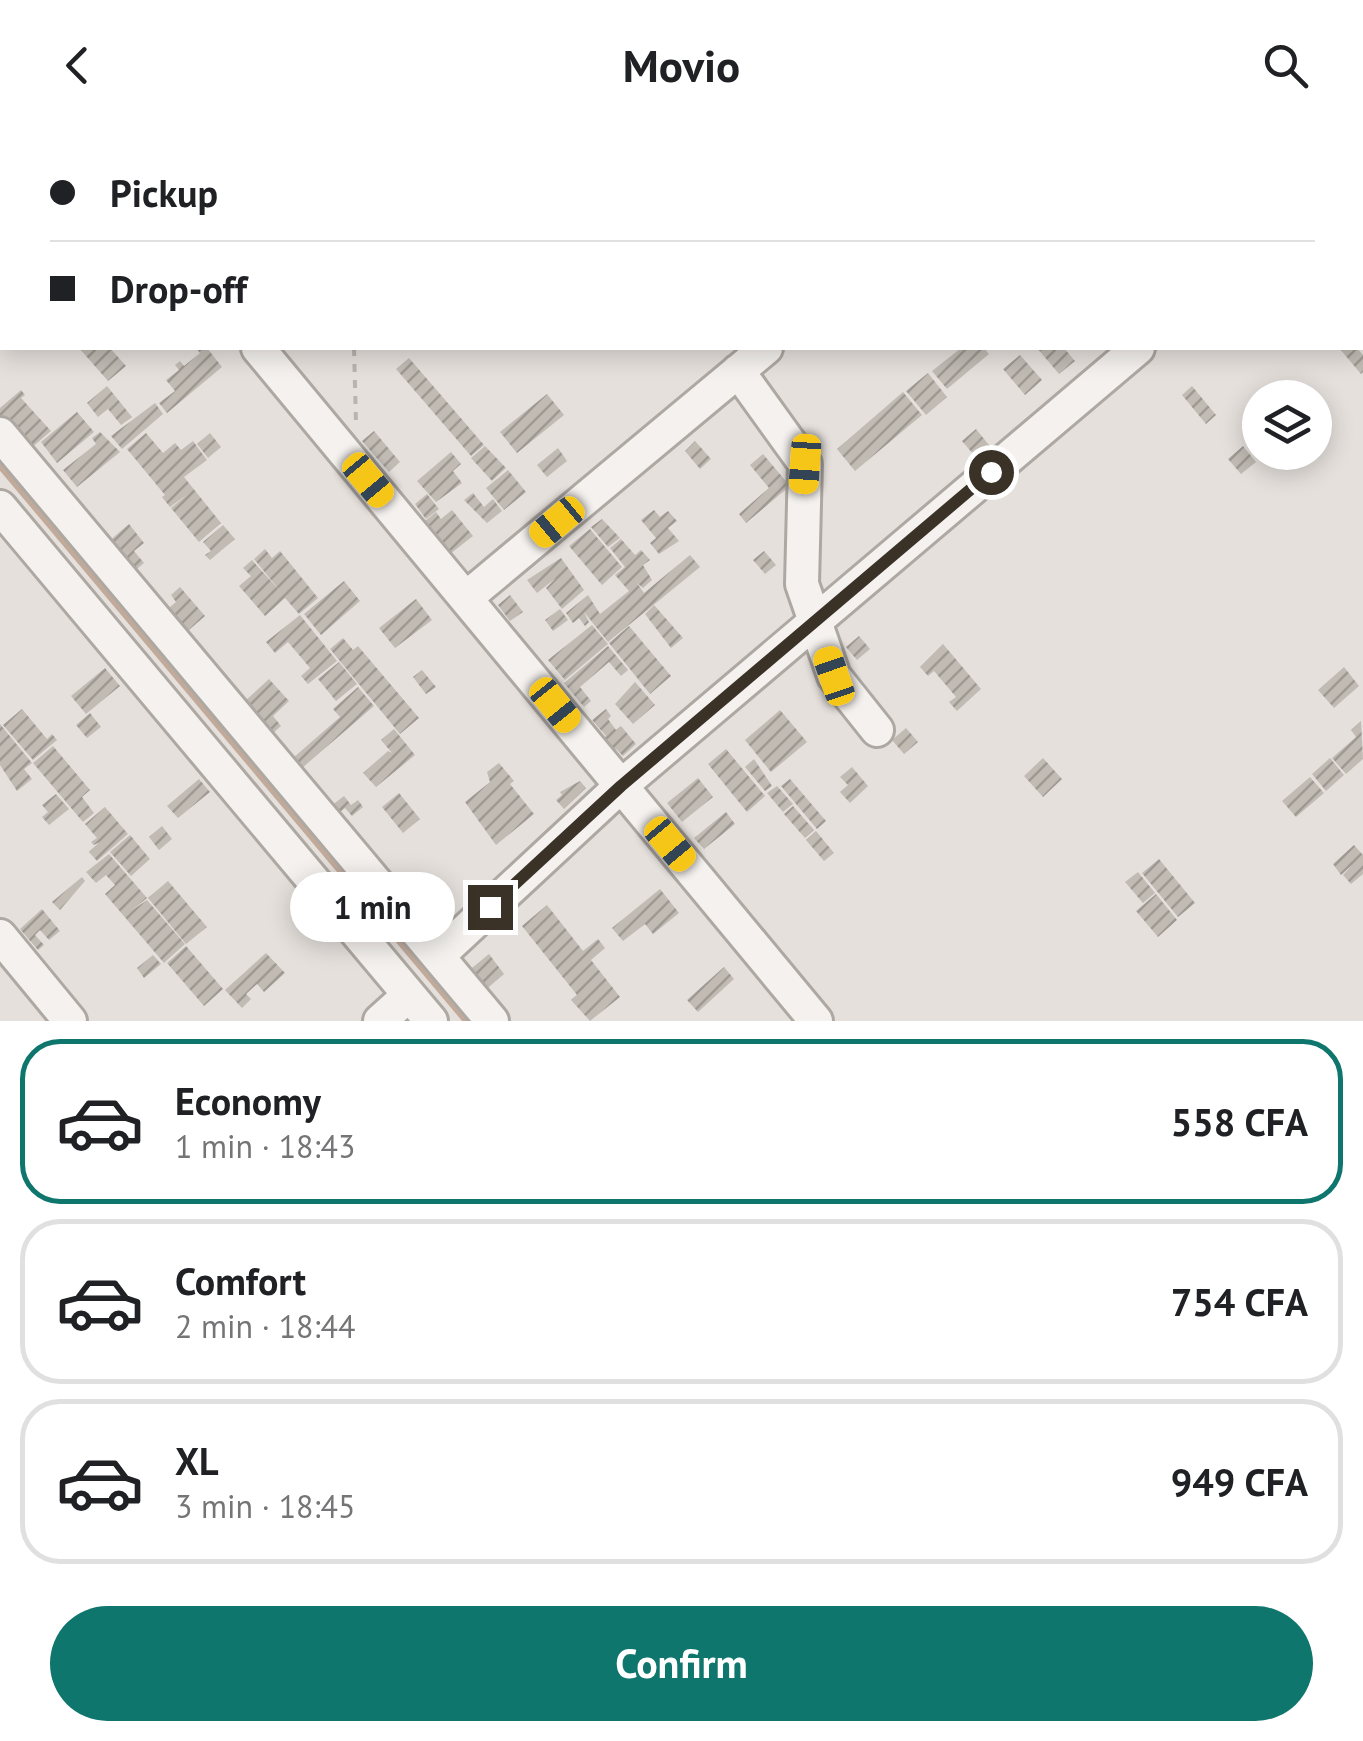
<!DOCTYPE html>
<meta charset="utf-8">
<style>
:root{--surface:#fff;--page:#f2f2f2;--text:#202124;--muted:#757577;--line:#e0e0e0;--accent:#0f766e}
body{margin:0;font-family:"PT Sans",sans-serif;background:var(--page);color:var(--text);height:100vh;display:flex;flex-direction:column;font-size:38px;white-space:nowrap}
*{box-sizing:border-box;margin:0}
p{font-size:32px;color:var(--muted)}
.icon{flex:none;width:55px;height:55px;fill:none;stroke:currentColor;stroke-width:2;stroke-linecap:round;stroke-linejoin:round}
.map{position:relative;height:891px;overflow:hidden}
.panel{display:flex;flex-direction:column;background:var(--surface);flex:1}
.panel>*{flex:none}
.top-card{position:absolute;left:0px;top:0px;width:1365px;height:220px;box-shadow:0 5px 25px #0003;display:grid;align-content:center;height:220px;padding:0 50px;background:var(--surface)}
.controls{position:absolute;left:1242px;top:250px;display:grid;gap:20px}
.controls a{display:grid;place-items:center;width:90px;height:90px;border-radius:50%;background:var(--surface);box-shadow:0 5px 25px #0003;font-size:50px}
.end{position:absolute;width:45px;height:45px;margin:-22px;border:12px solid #3a3127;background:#fff;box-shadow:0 0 0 5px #fff}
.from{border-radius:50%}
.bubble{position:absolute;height:70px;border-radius:35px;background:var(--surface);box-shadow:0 5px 25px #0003;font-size:32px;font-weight:800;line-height:70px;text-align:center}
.car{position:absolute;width:30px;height:60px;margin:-30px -15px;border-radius:12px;box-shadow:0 0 8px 2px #0007;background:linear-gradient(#f5c518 24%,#345 0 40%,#f5c518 0 76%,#345 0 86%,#f5c518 0)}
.top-card b{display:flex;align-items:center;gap:35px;height:95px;font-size:38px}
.top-card b+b{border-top:2px solid var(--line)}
.top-card i{width:25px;height:25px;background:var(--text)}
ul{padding:18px 0 0;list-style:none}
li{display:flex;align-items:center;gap:30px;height:165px;margin:0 20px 15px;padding:0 30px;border:5px solid var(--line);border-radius:40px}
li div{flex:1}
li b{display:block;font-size:38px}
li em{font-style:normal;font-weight:800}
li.selected{border-color:var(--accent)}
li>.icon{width:90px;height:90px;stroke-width:1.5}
.primary-button{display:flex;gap:20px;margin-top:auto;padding:20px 50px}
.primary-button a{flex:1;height:115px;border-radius:60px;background:var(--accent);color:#fff;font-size:40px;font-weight:800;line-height:115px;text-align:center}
header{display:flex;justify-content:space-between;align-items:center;height:130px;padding:0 50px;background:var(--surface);font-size:45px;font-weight:800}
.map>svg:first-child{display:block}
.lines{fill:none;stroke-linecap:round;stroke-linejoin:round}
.stream{stroke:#c2aa9a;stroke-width:6}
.building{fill:url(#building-hatch)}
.minor-casing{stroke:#aea8a2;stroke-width:38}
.path{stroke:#b8b4ae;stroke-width:4;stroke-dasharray:8 8;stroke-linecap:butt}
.minor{stroke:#f4f1ee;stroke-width:32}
.route{stroke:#3a3127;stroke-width:12}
</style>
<header><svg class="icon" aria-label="back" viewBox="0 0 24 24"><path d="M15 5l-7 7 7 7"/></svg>Movio<svg class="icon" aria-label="search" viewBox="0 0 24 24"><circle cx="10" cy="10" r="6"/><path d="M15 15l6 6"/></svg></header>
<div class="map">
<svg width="1363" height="891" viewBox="0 0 1363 891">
<defs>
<pattern id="building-hatch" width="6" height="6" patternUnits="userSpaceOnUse" patternTransform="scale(2.5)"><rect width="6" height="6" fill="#c1bbb4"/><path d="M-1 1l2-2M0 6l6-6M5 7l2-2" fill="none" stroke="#9e9992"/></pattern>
</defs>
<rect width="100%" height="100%" fill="#e5e0dc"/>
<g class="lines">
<!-- stream -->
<path class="stream" d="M0,336L466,891"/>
</g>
<!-- building -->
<path class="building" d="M79,218H110L126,236L108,251Z
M196,218H207L222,237L167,283L159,273L175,261L166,250L179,240L175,235L180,231L184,236L200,223Z
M961,218H984L989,224L947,259L932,241Z
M1037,218H1064L1075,231L1059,244Z
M1339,218H1357L1363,225V242L1361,244Z
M1020,225L1042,250L1025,265L1003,239Z
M409,228L484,315L471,326L396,239Z
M928,243L947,267L926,285L906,261Z
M107,256L132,287L121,295L108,279L98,287L87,273Z
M1192,256L1216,285L1206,294L1182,265Z
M21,260L25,265L21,268L51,301L29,320L0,286V278Z
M903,262L922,285L855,341L837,319Z
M547,264L564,285L517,323L500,302Z
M155,273L163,284L122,319L111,306Z
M77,282L94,302L57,333L41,312Z
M976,299L993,320L979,331L962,311Z
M374,301L400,332L389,342L362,311Z
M100,302L120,322L77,357L63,340L96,314L92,308Z
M146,303L163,323L175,313L181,320L193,311L207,330L184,347L221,393L199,412L171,378L188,364L170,377L162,367L165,365L127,319Z
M210,303L221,317L208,328L197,314Z
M695,311L711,329L700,339L685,321Z
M485,316L506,338L492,351L471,328Z
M1243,316L1256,332L1241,344L1228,329Z
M558,318L567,331L547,347L537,335Z
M451,322L461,334L453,341L462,353L436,372L417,351Z
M763,324L790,356L746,393L739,384L769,358L750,335Z
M508,340L526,362L504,380L486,358Z
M473,363L484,377L493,369L502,381L487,393L464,370Z
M427,364L439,379L426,389L415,374Z
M452,380L473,406L450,424L425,391L436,382L441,389Z
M654,380L660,387L668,381L677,391L668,398L679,411L659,424L650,413L656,408L641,390Z
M602,389L620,408L608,417L591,397Z
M129,394L144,413L134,421L144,433L133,442L108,412Z
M223,395L235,409L210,430L205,425L211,421L203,412Z
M590,399L622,437L602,455L569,416Z
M621,409L635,425L641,420L650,430L643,435L652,450L643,458L637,453L644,463L690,425L700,437L608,512L584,482L589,492L585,496L579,488L573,493L566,483L588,465L600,484L629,461L615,445L625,437L610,418Z
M265,419L272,428L280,421L318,468L299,484L285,468L265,486L239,456L251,446L243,438L252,430L280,461L254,429Z
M764,421L776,435L765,444L753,430Z
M561,428L584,460L562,479L546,458L556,448L537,463L527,450Z
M344,451L360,471L321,505L304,484Z
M180,457L205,486L182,506L163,483L176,472L171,465Z
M510,465L523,482L510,491L498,475Z
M416,469L432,490L395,518L379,498Z
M654,475L683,508L671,518L645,484Z
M560,479L568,490L553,501L545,490Z
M300,485L337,531L308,554L301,546L310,538L288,512L275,523L266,512Z
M592,495L608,514L565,550L548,530Z
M629,496L671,546L650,564L609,513Z
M859,506L870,519L857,530L846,517Z
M343,508L353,520L358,516L419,588L400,604L330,519Z
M943,514L981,559L957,581L949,572L956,567L934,541L928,546L920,537Z
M608,516L628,540L621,546L609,532L580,557L591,571L584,577L564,553Z
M339,532L357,554L336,571L318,549Z
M1344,537L1359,556L1334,578L1318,560Z
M105,538L120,556L86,584L71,566Z
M422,540L436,557L426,564L413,547Z
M269,549L289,571L273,586L281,596L271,605L244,572Z
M635,552L655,575L633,594L615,574Z
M358,557L374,576L302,638L293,628L340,587L333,579Z
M22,579L47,609L52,604L57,610L33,630L3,595Z
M606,579L611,586L608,589L616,600L621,596L636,614L623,626L616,619L607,626L597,613L606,606L592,590Z
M780,580L807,612L771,642L745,610Z
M90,583L101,597L87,608L76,595Z
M1361,591L1363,629L1346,644L1332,628L1356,607L1351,600Z
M0,594L32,633L24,639L32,649L17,661L0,635Z
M906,598L918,612L904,624L892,610Z
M394,599L415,625L376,657L363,643L388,621L392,623L381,610Z
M53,616L90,660L82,667L94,683L83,692L33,633Z
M726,619L765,666L747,682L708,634Z
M1043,628L1062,649L1043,667L1024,646Z
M1330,628L1344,645L1326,661L1312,644Z
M754,629L772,656L765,661L745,637Z
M499,633L514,651L510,654L534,684L496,715L465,672L490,652L487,642Z
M852,637L868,656L850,673L840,662L848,655L840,647Z
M1310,647L1324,663L1296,687L1282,671Z
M698,648L713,667L682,692L667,673Z
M199,649L210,662L178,688L167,676Z
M790,649L826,691L817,699L781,656Z
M580,651L586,658L564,679L556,670L562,665L560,662Z
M777,656L793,674L783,682L767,663Z
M399,663L420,689L403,703L382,677Z
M56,664L69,679L49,695L42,687L48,682L42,675Z
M344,666L351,675L358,670L363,677L352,686L345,678L338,684L331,676Z
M793,676L814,700L805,708L784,684Z
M105,677L128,704L97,731L89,722L100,712L94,715L91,712L97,708L85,694Z
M726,682L735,694L704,719L694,708Z
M162,696L172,709L159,720L149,707Z
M816,701L834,723L824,731L806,710Z
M130,705L150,729L131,746L110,722Z
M1354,715L1363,725V744L1351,754L1343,745L1352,735L1341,745L1333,734Z
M109,724L147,768L131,781L147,770L185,814L164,833L105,764L115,755L106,745L96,753L86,742Z
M1159,729L1195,773L1178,787L1142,743Z
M1138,742L1155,763L1143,773L1125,752Z
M82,747L85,751L60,780L52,772Z
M168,751L207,797L186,814L148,768Z
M660,759L679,783L653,804L645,794L623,811L612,798Z
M1156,764L1177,790L1158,807L1136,781Z
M547,775L583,821L598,809L605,818L591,830L620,867L590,891L571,870L577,865L522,796Z
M42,779L60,801L49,810L40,800L35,805L44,815L38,820L20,799Z
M186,816L223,859L204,876L167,833Z
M266,823L285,843L264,862L257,854L246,864L251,869L242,878L225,860Z
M489,824L504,844L483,862L467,842Z
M153,825L161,834L144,848L137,838Z
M724,837L734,849L698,882L687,870Z"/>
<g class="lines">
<!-- minor casing -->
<g class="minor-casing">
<path id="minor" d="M78,0L80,2
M1349,0L1351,2
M953,2L954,0
M1023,2L1026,0
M1362,38L1363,37
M258,218L816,891
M738,241L805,334L802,454L834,546L877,600
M0,304L492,891
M0,377L431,891
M466,468L766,218
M0,806L70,891
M438,826L621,656L1138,218
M380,891L409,865"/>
</g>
<!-- path -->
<path class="path" d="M367,2L368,0
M354,218L356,293"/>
<!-- minor -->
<use href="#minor" class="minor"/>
</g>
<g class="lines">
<!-- route -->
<path class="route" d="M490,777L621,656L991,342"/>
</g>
</svg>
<div class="controls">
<a><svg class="icon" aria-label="layers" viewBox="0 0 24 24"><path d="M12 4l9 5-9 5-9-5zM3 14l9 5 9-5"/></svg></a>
</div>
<i class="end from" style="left:991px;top:342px"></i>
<i class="end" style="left:490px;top:777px"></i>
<div class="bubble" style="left:290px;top:742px;width:165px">1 min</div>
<i class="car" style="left:805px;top:334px;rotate:184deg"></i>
<i class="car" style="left:368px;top:350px;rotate:140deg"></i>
<i class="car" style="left:557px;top:392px;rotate:230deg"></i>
<i class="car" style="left:834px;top:546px;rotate:341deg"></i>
<i class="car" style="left:555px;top:575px;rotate:141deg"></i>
<i class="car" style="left:670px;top:714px;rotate:140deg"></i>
<div class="top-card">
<b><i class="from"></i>Pickup</b>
<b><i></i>Drop-off</b>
</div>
</div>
<section class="panel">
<ul>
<li class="selected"><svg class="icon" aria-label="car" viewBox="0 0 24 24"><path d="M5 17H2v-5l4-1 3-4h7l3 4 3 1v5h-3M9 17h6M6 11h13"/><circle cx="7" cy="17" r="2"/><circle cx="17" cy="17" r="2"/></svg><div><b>Economy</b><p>1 min · 18:43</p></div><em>558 CFA</em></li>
<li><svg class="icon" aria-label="car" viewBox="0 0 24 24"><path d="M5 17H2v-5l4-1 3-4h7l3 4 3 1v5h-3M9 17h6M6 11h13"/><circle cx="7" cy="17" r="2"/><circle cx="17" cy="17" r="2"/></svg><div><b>Comfort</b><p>2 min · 18:44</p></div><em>754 CFA</em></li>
<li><svg class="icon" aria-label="car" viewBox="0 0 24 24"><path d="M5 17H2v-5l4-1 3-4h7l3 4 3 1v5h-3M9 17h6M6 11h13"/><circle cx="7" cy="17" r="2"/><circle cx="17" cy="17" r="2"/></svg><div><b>XL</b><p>3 min · 18:45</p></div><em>949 CFA</em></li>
</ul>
<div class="primary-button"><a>Confirm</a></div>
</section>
